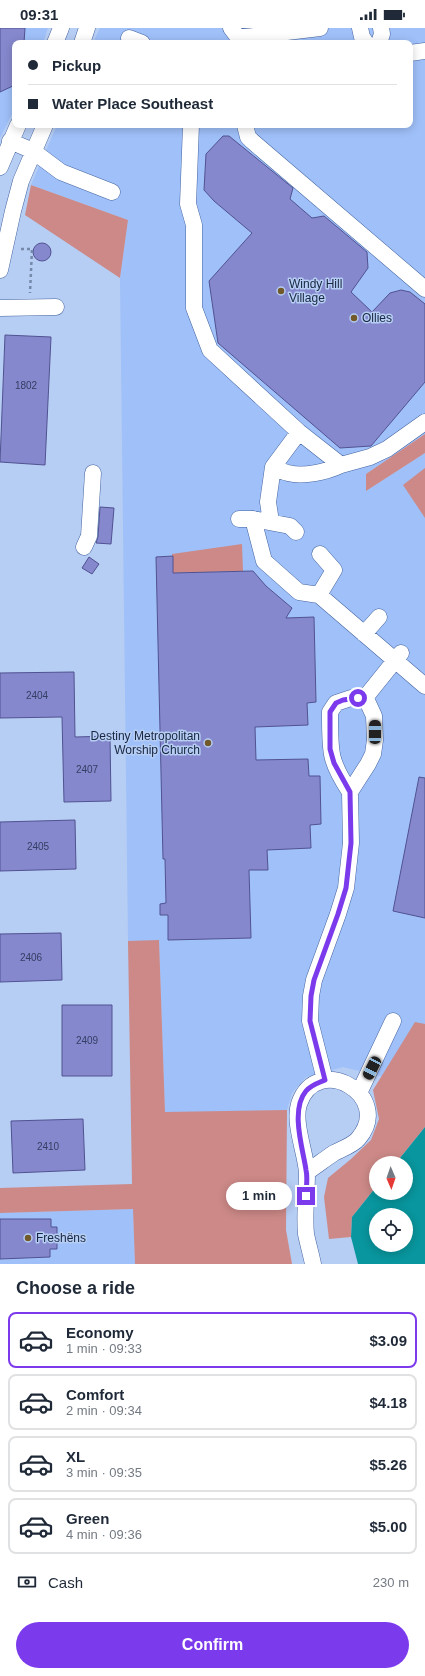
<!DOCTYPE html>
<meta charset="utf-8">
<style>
:root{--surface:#fff;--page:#f2f2f3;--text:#1f2937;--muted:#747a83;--line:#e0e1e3;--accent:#7c3aed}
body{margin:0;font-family:Arial,sans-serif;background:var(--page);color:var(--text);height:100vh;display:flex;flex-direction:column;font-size:15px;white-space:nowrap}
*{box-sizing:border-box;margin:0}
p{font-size:13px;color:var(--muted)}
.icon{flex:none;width:22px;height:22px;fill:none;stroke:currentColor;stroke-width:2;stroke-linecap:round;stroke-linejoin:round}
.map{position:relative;height:1236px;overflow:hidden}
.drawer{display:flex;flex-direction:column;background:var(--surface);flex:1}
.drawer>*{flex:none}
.hud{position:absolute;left:12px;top:12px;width:401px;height:88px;border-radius:8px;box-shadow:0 2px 10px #0003;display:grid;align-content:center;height:88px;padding:0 16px;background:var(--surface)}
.needle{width:26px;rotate:178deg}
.fabs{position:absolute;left:369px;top:1128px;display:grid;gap:8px}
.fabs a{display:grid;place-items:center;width:44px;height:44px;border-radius:50%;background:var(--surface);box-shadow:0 2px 10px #0003;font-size:20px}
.end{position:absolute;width:18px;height:18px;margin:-9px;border:5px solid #7c3aed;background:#fff;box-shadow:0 0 0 2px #fff}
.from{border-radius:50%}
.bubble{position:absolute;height:28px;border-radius:14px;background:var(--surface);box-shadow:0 2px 10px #0003;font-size:13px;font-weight:700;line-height:28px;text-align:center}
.car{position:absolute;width:12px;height:24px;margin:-12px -6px;border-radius:5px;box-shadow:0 0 3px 1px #0007;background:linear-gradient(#222 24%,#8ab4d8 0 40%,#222 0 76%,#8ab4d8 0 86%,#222 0)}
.hud b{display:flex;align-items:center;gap:14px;height:38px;font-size:15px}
.hud b+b{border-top:1px solid var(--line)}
.hud i{width:10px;height:10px;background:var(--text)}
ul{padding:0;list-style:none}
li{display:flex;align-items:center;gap:12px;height:56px;margin:0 8px 6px;padding:0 8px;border:2px solid var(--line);border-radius:8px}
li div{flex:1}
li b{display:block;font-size:15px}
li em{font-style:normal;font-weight:700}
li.active{border-color:var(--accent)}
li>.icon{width:36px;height:36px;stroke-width:1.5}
h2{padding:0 16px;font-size:18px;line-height:48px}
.pay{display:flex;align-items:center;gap:10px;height:44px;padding:0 16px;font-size:15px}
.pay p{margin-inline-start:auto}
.primary-button{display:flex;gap:8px;margin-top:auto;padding:8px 16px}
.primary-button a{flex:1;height:46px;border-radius:24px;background:var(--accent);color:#fff;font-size:16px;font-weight:700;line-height:46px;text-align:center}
.status{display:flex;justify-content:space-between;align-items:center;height:28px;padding:0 20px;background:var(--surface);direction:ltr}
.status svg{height:11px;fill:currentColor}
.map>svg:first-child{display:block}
.built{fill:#9fc0f9}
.green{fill:#cc8987}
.water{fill:#09969e;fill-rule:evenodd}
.building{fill:#8588cd;stroke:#515291}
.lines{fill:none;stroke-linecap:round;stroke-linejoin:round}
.minor-casing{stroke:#4565a0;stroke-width:17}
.path{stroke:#7589aa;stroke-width:2.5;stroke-dasharray:3 3;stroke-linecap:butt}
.minor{stroke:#fff;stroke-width:16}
.route{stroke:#7c3aed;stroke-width:5}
.poi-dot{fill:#72592a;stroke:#b6cdf4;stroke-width:1.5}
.labels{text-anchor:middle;stroke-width:3;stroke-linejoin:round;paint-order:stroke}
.number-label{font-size:10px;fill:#333e62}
.poi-label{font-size:12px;fill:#18263f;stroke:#b6cdf4;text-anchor:start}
</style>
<div class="status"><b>09:31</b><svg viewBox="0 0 49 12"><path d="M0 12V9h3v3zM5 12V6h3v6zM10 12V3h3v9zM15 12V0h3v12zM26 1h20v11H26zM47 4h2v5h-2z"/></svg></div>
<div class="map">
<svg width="425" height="1236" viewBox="0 0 425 1236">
<rect width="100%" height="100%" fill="#b6cdf4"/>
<!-- built -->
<path class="built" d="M0,0H48L43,15H15V80L0,110Z
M100,0H425V406L366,446V463L425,425V1059L343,1039L306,1049L292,1065L287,1082L165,1085L159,913H128L120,250L128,192L31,157L57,97H410V15H93Z
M133,1181L135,1236H0V1185Z"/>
<!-- green -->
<path class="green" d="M31,157L128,192L120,250L25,187Z
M425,406V425L366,463V446Z
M425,440V490L403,457Z
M242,516L243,543L173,545L172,526Z
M159,912L165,1084L287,1082L286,1202L292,1236H135L133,1181L0,1185V1160L132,1156L128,913Z
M415,994L425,996V1099L396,1135H376V1159L352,1189L351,1209L329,1211L324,1169L328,1150L351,1131L371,1112L379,1091L373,1062Z"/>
<!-- water -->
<path class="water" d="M425,1099V1236H358L351,1209L352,1189L376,1159V1165H406V1135H396ZM376,1187H406V1217H376Z"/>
<!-- building -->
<path class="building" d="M0,0H25L24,15H15V57L0,64Z
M223,108H229L293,160L290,171L312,190L324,188L367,224L368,240L351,264L372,284L390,265L401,262L410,264L425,276V354L371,418L340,420L218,315L209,253L252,205L214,173L204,162L206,126Z
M33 224a9 9 0 1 1 18 0a9 9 0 1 1-18 0Z
M5,307L51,309L45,437L0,434Z
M100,479L114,480L111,516L96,515L98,509Z
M173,528V545L253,543L266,558L292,580L286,590L314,589L316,674L307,675L308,697L255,699L256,732L308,731L309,748H320L321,796L310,797L311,820L267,822L268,842H249L251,910L168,912V887H160V876L166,875L165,831H163L156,529Z
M89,529L99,536L92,546L82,540Z
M74,644L75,709L110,708L111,773L64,774L62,689L0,690V645Z
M419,749L425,750V890L393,883Z
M75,792L76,841L0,843V794Z
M61,905L62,952L0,954V906Z
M62,977H112V1048H62Z
M83,1091L85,1142L13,1145L11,1093Z
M0,1191H51V1199H57V1221H50V1229L0,1231Z"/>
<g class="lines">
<!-- minor casing -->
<g class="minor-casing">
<path id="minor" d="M231,0L237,8L246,9L320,0
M360,0L362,9L366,15
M129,10L142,15
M55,15L61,0
M82,15L87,0
M379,15L382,6L381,0
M410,25L425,23
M191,97L188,176L194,197V280L210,322L299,404L341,437C326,444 304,449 288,445C283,444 277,441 273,439
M245,97L248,109L252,113L425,261
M10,113L33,123L61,144L112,164
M0,139L18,97
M0,242L13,183L21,153L45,97
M0,280L56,279
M341,437L370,429L387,421L425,394
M239,491H253L290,498L296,504
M253,491L264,533L299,564L319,567L425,658
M271,494L268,474L273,439L299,404
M84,519L89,508L93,445
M319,567L334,542L320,526
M364,606L379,589
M364,671L401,625
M325,1052L310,993L311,968L314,952L338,886L346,860L351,815L350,764L368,736L373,726L375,712L374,688L368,675L364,671L351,670L336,675L330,684V689C330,725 330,734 350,764
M359,1065L393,993
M307,1144C316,1138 325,1131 334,1125C342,1121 353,1117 358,1111C395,1068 317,1023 299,1076C293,1095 306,1126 307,1145C307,1165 304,1186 306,1206C308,1216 311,1226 313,1236"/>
</g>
<!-- path -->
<path class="path" d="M21,221H32L30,265"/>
<!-- minor -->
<use href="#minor" class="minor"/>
</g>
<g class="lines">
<!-- route -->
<path class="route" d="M306,1168C306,1159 308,1150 306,1142C303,1121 290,1082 306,1063C311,1057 318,1055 325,1052L310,993L311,968L314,952L338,886L346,860L351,815L350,764L334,735L330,721V684L336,675L343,672L358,670"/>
</g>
<!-- markers -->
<g class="poi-dot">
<circle cx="281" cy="263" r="4"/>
<circle cx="354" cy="290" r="4"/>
<circle cx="208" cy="715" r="4"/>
<circle cx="28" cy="1210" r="4"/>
</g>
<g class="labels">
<!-- number labels -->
<g class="number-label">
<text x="26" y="361">1802</text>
<text x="37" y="671">2404</text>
<text x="87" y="745">2407</text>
<text x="38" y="822">2405</text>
<text x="31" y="933">2406</text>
<text x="87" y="1016">2409</text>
<text x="48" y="1122">2410</text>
</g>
<!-- poi labels -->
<g class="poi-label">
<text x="289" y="260">Windy Hill<tspan x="289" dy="14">Village</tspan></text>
<text x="362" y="294">Ollies</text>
<text x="200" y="712" text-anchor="end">Destiny Metropolitan<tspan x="200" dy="14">Worship Church</tspan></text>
<text x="36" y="1214">Freshëns</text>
</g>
</g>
</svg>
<div class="fabs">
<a><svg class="needle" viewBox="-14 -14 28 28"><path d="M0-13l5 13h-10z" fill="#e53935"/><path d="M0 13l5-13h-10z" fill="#747a83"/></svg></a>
<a><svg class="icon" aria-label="locate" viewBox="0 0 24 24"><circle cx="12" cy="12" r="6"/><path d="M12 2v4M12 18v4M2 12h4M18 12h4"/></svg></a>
</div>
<i class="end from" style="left:358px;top:670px"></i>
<i class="end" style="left:306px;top:1168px"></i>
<div class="bubble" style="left:226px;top:1154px;width:66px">1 min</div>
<i class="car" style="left:375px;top:704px;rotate:0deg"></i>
<i class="car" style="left:372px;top:1040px;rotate:207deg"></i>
<div class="hud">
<b><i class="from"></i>Pickup</b>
<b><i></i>Water Place Southeast</b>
</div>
</div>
<section class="drawer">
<h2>Choose a ride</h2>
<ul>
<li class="active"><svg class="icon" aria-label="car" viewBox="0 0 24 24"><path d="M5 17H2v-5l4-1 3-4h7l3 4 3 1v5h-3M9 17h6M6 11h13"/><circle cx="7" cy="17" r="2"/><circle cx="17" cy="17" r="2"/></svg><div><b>Economy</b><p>1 min · 09:33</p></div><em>$3.09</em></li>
<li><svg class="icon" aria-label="car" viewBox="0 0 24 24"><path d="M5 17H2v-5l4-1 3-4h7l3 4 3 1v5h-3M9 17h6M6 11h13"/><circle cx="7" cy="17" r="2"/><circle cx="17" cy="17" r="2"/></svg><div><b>Comfort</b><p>2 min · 09:34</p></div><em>$4.18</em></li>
<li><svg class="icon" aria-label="car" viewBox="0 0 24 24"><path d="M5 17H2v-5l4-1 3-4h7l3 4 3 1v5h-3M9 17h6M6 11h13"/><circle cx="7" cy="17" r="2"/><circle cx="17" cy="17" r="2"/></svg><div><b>XL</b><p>3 min · 09:35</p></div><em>$5.26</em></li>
<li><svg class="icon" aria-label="car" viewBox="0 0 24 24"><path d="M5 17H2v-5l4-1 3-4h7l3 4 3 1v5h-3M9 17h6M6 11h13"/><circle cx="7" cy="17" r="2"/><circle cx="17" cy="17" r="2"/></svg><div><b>Green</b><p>4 min · 09:36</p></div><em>$5.00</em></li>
</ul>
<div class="pay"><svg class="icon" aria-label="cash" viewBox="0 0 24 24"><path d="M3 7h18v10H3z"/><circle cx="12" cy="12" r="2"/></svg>Cash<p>230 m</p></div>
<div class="primary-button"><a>Confirm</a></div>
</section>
